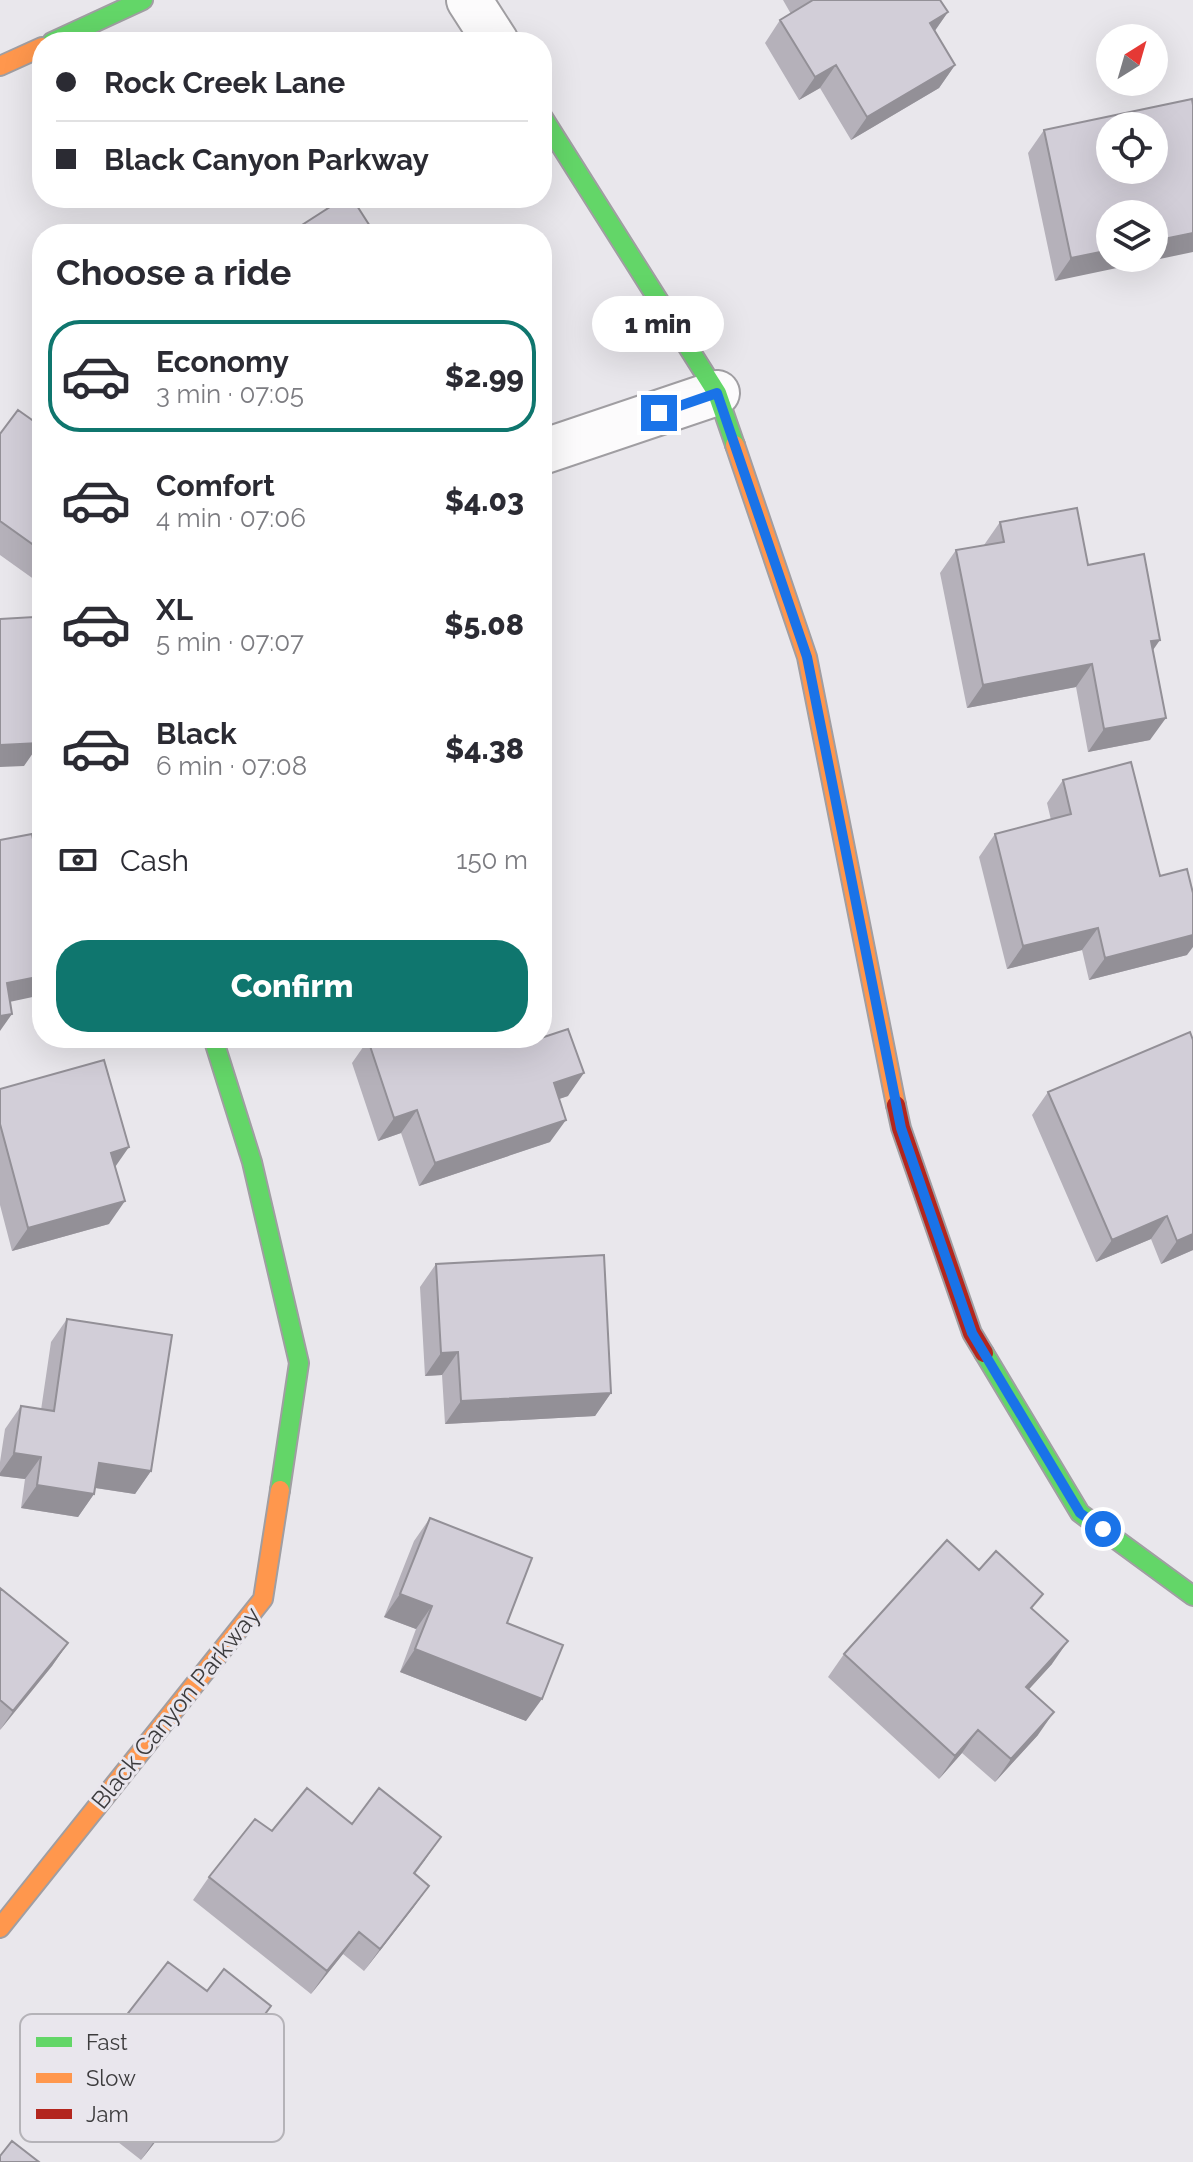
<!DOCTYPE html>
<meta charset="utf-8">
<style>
:root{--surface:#fff;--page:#f7f7f7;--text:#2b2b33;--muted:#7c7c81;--line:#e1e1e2;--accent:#0f766e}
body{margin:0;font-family:Raleway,sans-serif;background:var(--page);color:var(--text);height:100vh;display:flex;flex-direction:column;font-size:30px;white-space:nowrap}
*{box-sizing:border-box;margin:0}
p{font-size:26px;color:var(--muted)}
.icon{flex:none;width:44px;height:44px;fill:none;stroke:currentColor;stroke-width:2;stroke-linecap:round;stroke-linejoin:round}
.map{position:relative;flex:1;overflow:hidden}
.panel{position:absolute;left:32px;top:224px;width:520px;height:824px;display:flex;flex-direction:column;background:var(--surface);border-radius:32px;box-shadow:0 8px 32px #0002}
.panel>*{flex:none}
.top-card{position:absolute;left:32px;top:32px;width:520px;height:176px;border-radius:32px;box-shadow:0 8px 32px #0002;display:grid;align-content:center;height:176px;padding:0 24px;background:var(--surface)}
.needle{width:52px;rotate:37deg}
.controls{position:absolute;left:1096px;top:24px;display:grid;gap:16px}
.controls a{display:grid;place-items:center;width:72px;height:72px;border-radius:50%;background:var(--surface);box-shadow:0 8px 32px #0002;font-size:40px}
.end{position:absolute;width:36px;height:36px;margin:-18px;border:10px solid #1a73e8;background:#fff;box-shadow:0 0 0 4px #fff}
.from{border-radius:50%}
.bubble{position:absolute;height:56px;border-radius:28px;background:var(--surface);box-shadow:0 8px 32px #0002;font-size:26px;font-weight:800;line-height:56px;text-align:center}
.top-card b{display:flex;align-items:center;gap:28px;height:76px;font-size:30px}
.top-card b+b{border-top:2px solid var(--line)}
.top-card i{width:20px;height:20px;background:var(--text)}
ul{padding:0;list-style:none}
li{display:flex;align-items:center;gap:24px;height:112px;margin:0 16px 12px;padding:0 8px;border:4px solid transparent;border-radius:32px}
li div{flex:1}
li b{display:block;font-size:30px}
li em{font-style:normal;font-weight:800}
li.selected{border-color:var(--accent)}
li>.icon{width:72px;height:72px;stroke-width:1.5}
h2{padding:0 24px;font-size:36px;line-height:96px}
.pay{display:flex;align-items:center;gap:20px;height:88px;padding:0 24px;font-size:30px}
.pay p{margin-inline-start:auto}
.cta{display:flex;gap:16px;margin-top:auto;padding:16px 24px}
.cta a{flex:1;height:92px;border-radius:32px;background:var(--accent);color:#fff;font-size:32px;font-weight:800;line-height:92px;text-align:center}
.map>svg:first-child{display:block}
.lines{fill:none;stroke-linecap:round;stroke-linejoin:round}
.street-casing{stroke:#a09ea2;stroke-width:48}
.fast-casing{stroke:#a09ea2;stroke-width:22}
.slow-casing{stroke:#a09ea2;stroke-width:22}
.jam-casing{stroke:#a09ea2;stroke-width:22}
.street{stroke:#fcfbfc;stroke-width:44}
.fast{stroke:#63d668;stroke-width:18}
.slow{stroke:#ff974d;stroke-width:18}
.jam{stroke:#b3261e;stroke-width:18}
.wall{fill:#b5b1ba}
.shaded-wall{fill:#939097}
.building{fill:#d2ced8;stroke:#939097;stroke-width:2;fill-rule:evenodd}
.route{stroke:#1a73e8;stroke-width:10}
.labels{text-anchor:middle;stroke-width:6;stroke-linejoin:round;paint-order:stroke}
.street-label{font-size:24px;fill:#3c3b3d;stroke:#e9e6ed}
.key{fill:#e9e6ed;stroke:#b5b3b8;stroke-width:2}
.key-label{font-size:22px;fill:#3c3b3d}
</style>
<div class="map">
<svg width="1193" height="2162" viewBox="0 0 1193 2162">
<rect width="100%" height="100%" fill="#e9e7ec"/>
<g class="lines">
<!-- street casing -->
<g class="street-casing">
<path id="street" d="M469,0L496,42
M542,452L717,393"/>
</g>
<!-- fast casing -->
<g class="fast-casing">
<path id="fast" d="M52,42L143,0
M542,116L717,393L735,445
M213,1038L252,1162L299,1363L280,1490
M984,1353L1080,1513L1193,1596"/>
</g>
<!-- slow casing -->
<g class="slow-casing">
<path id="slow" d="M0,66L42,47
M735,445L807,657L896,1105
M0,1928L263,1599L280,1490"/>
</g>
<!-- jam casing -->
<g class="jam-casing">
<path id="jam" d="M896,1105L901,1128L972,1333L984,1353"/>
</g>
<!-- street -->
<use href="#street" class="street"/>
<!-- fast -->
<use href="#fast" class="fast"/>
<!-- slow -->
<use href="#slow" class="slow"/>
<!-- jam -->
<use href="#jam" class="jam"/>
</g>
<!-- wall -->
<path class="wall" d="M783,0H940L948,12L934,31L955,65L939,88L851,140L820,88L799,100L765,43L780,20L791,14Z
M1193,105L1055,281L1028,153L1044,130Z
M42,427V585L0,555V434Z
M1000,522L1088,565L1153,650L1150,740L1088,752L1076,687L967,708L940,573L956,550L984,545Z
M1063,780L1160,876L1187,955L1089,980L1082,950L1007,969L979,857L995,834L1051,820L1047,803Z
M368,1040L568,1096L559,1099L550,1142L419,1186L401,1133L378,1141L352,1063Z
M1193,1040V1250L1161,1264L1151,1239L1096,1262L1032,1115L1048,1092Z
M0,1089L115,1167L109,1224L12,1251L0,1205Z
M436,1264L611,1393L595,1416L445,1424L442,1375L425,1376L420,1287Z
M67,1319L151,1471L135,1494L95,1488L94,1494L78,1517L21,1508L25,1479L0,1476V1462L5,1429L21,1406L41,1410L51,1342Z
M430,1518L507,1623L526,1721L400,1672L416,1629L384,1617L414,1541Z
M979,1570L1033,1609L1052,1664L1029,1689L1038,1735L995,1782L962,1753L939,1779L828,1677L844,1654Z
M0,1588L68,1643L52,1666L0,1730Z
M352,1824L425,1860L415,1874L429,1886L413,1908L364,1971L343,1954L311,1994L193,1900L209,1877L272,1831Z
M252,2033L275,2050L221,2123L190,2098L141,2160L63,2099L79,2076Z"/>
<!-- shaded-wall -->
<path class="shaded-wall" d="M948,12L932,35L930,23Z
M836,65L820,88L799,100L815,77Z
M955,65L939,88L851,140L867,117Z
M1193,233V252L1055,281L1071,258L1110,250V258H1154V241Z
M1160,640L1144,663L1151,641Z
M1092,664L1076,687L967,708L983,685Z
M1166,718L1150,740L1088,752L1104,729Z
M40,743L24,766L0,767V745Z
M1098,928L1082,950L1007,969L1023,946Z
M1193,935V947L1187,955L1089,980L1105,958Z
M42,976V995L0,1004L7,983Z
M12,1014L0,1031V1016Z
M584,1073L568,1096L538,1106L554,1083Z
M417,1110L401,1133L378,1141L394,1118Z
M566,1120L550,1142L419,1186L435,1163Z
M129,1147L113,1170L111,1153Z
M125,1201L109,1224L12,1251L28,1228Z
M1167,1216L1151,1239L1096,1262L1112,1240Z
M1193,1234V1250L1161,1264L1177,1241Z
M458,1352L442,1375L425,1376L441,1353Z
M611,1393L595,1416L445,1424L461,1401Z
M14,1453L41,1457L25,1479L0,1476V1473Z
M99,1463L151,1471L135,1494L83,1486Z
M37,1485L94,1494L78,1517L21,1508Z
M400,1594L432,1606L416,1629L384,1617Z
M1068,1641L1052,1664L1010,1710L1026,1687Z
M68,1643L52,1666L0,1730L13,1711Z
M415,1649L542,1699L526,1721L400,1672Z
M1054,1712L1038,1735L995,1782L1011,1759Z
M978,1730L962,1753L939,1779L955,1756Z
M441,1837L425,1860L398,1895L414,1873Z
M429,1886L413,1908L364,1971L380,1949Z
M359,1932L343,1954L311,1994L327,1971Z
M275,2050L259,2073L221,2123L237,2100Z
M206,2075L190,2098L141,2160L157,2137Z"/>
<!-- building -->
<path class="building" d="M813,0H940L948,12L930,23L955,65L867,117L836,65L815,77L780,20Z
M1192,99L1193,105V233L1154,241V214H1110V250L1071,258L1044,130ZM1110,126H1154V170H1110Z
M344,198H352L375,234H288Z
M18,410L42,427V551L0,521V434Z
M1077,508L1088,565L1144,554L1160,640L1151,641L1166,718L1104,729L1092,664L983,685L956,550L1004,542L1000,522Z
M34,617L40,743L0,745V619Z
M1131,762L1160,876L1187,869L1193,893V935L1105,958L1098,928L1023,946L995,834L1071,814L1063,780Z
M32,834L42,885V976L7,983L12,1014L0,1016V840Z
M568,1029L584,1073L554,1083L566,1120L435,1163L417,1110L394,1118L368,1040L374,1038H541Z
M1190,1032L1193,1040V1234L1177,1241L1167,1216L1112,1240L1048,1092Z
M104,1060L129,1147L111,1153L125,1201L28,1228L0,1124V1089Z
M604,1255L611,1393L461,1401L458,1352L441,1353L436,1264Z
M67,1319L172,1335L151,1471L99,1463L94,1494L37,1485L41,1457L14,1453L21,1406L54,1411Z
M430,1518L532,1558L507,1623L563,1645L542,1699L415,1649L432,1606L400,1594Z
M947,1540L979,1570L996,1551L1043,1594L1031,1608L1068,1641L1026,1687L1054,1712L1011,1759L978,1730L955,1756L844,1654Z
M0,1588L68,1643L13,1711L0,1700Z
M307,1788L352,1824L379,1788L441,1837L414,1873L429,1886L380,1949L359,1932L327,1971L209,1877L255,1819L272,1831Z
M168,1962L207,1991L224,1969L271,2006L251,2033L275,2050L237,2100L206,2075L157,2137L79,2076Z
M12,2141L39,2162H0V2156Z"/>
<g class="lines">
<!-- route -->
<path class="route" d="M659,413L717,393L807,657L901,1128L972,1333L1080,1513L1103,1529"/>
</g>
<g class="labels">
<!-- street labels -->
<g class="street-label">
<text transform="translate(176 1708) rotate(-51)" y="8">Black Canyon Parkway</text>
</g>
</g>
<!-- legend -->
<rect x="20" y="2014" width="264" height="128" rx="12" class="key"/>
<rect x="36" y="2037" width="36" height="10" fill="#63d668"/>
<rect x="36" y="2073" width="36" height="10" fill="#ff974d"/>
<rect x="36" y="2109" width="36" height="10" fill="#b3261e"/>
<g class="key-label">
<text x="86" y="2050">Fast</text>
<text x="86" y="2086">Slow</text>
<text x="86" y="2122">Jam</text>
</g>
</svg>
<div class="controls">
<a><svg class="needle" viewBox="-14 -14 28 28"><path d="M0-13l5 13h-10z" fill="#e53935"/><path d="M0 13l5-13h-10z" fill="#7c7c81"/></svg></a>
<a><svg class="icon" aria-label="locate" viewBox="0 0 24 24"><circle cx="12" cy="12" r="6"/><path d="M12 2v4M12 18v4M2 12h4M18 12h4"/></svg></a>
<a><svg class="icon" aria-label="layers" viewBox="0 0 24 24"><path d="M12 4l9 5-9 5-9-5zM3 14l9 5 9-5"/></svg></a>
</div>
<i class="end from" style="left:1103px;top:1529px"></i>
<i class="end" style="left:659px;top:413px"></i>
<div class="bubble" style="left:592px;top:296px;width:132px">1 min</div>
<div class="top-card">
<b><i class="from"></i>Rock Creek Lane</b>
<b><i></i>Black Canyon Parkway</b>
</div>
<section class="panel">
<h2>Choose a ride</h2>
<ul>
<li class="selected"><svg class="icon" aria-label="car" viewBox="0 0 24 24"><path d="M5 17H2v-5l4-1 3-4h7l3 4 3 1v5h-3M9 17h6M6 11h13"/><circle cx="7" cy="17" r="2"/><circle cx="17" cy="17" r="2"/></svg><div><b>Economy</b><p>3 min · 07:05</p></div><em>$2.99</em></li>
<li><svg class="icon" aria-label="car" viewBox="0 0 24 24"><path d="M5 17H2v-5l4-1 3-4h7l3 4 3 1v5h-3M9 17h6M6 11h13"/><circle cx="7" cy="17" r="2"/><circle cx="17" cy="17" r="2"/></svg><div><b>Comfort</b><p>4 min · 07:06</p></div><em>$4.03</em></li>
<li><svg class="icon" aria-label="car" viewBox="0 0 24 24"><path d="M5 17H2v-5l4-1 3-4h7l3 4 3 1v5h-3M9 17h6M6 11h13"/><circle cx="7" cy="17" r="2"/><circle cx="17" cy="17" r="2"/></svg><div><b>XL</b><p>5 min · 07:07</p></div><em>$5.08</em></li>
<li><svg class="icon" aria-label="car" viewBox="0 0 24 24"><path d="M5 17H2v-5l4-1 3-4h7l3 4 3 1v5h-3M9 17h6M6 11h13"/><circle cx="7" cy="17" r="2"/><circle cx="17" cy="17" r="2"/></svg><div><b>Black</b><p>6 min · 07:08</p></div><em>$4.38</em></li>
</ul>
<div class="pay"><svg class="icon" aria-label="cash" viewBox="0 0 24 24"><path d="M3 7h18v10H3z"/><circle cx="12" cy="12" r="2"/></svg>Cash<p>150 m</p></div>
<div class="cta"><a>Confirm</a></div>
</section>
</div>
